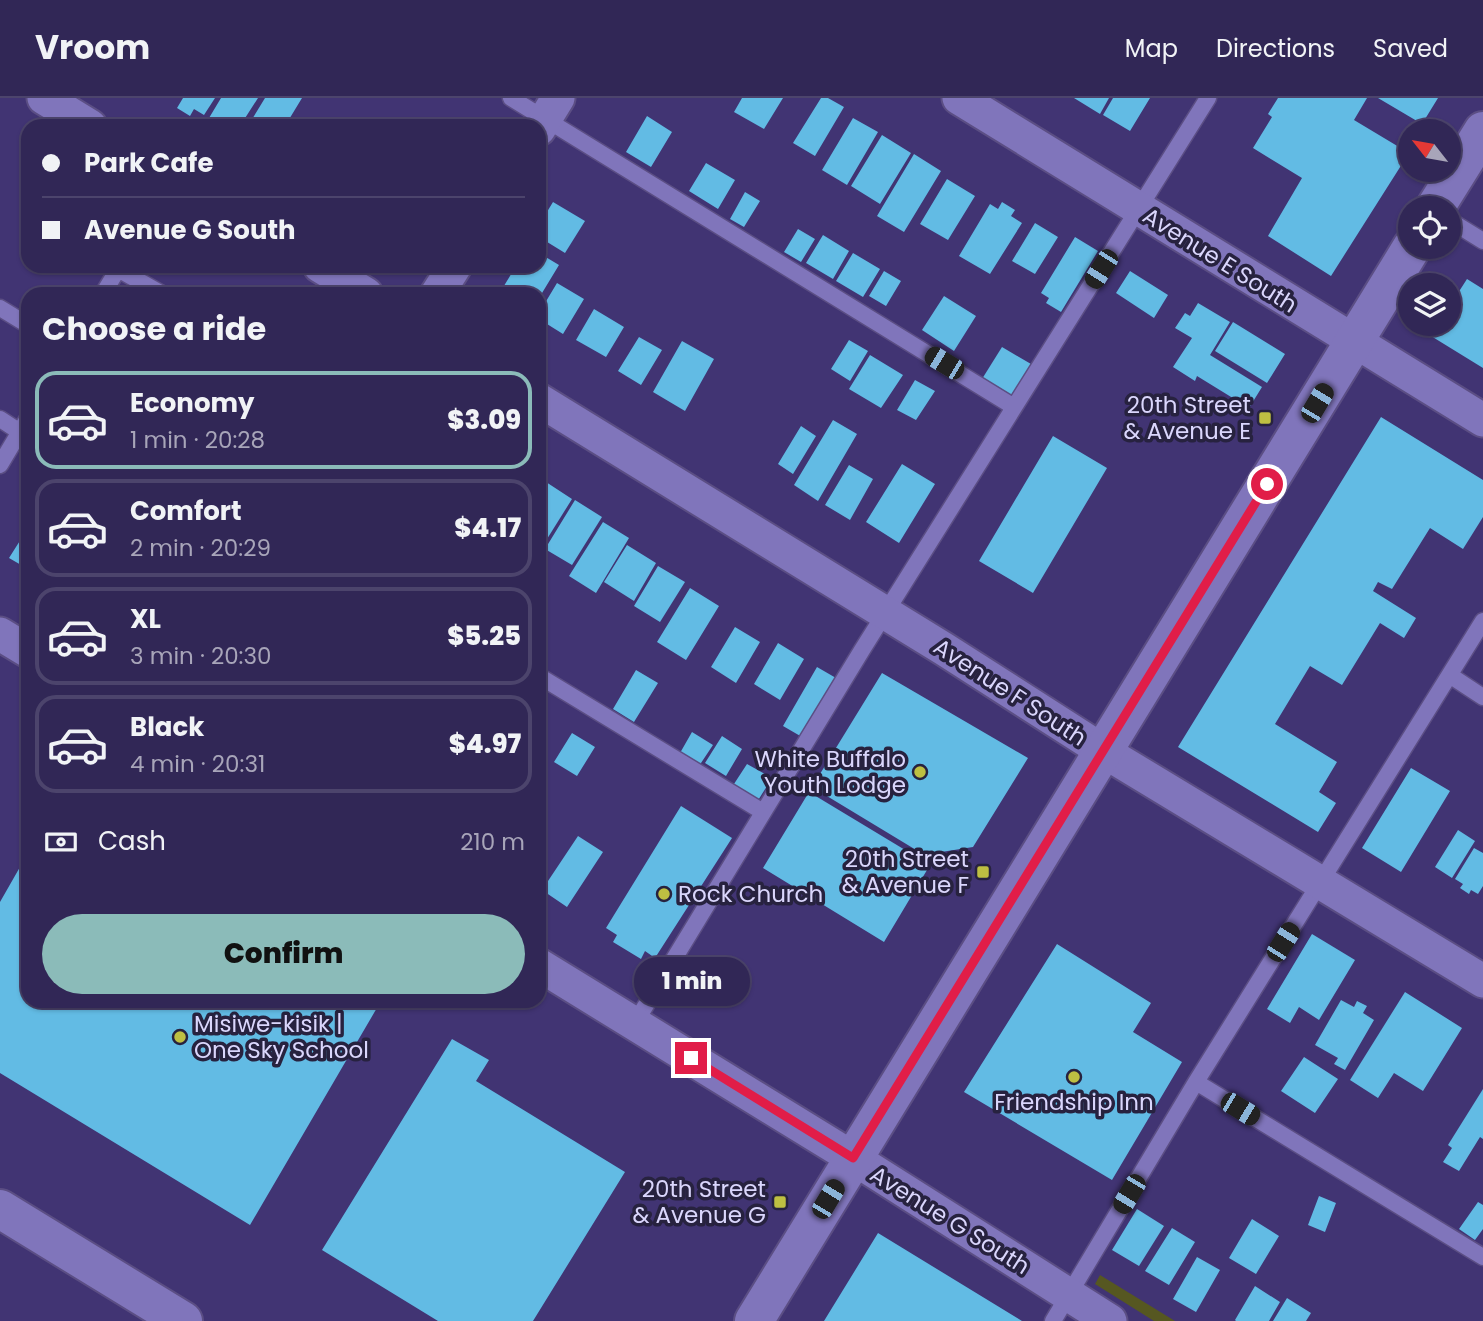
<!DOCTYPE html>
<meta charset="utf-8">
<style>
:root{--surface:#312756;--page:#392f5c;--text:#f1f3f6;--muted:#a8a5b9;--line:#4c446c;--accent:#8bbbb9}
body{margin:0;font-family:Poppins,sans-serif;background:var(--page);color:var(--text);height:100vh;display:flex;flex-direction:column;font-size:26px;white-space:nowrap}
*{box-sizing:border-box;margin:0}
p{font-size:23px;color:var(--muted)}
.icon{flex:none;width:38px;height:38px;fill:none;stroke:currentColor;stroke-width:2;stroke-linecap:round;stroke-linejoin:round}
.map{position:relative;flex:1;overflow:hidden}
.side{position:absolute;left:21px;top:189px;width:525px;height:721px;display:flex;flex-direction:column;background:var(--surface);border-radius:21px;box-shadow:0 2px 5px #0004,0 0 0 2px var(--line)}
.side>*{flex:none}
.banner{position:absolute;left:21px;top:21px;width:525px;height:154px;border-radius:21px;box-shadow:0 2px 5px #0004,0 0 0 2px var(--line);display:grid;align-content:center;height:154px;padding:0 21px;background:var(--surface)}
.needle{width:46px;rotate:301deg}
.controls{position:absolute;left:1398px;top:21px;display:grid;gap:14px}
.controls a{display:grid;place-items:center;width:63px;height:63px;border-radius:50%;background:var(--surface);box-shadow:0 2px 5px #0004,0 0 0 2px var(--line);font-size:35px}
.end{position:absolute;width:32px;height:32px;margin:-16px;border:9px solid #e11d48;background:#fff;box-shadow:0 0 0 4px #fff}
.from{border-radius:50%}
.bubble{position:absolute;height:49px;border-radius:24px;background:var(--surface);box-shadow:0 2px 5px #0004,0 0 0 2px var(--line);font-size:23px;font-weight:800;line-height:49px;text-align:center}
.car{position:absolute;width:21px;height:42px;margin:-21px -10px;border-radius:9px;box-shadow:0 0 5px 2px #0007;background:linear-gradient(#222 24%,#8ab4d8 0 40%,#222 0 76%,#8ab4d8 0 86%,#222 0)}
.banner b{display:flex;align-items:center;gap:24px;height:66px;font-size:26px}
.banner b+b{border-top:2px solid var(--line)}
.banner i{width:18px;height:18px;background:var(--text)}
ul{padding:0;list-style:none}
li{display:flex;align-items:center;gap:21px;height:98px;margin:0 14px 10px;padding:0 7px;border:4px solid var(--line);border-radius:21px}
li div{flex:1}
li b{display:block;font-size:26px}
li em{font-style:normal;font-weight:800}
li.current{border-color:var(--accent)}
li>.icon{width:63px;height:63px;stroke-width:1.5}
h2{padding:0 21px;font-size:32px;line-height:84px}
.pay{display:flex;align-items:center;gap:18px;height:77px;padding:0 21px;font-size:26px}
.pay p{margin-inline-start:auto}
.cta{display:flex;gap:14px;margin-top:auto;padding:14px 21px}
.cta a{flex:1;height:80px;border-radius:42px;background:var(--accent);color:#111;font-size:28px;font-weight:800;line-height:80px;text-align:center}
header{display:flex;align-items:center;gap:42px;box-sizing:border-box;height:98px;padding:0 35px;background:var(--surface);border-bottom:2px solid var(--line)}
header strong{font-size:33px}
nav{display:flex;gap:38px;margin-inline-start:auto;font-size:24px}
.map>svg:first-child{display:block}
.green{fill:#565721}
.building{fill:#62bbe4}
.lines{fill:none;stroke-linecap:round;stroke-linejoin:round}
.service-casing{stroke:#5b4e84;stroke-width:19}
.minor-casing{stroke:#5b4e84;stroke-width:37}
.tertiary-casing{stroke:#5b4e84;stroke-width:42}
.secondary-casing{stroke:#5b4e84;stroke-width:42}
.service{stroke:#8075bb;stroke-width:16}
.minor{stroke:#8075bb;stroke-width:33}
.tertiary{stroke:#8075bb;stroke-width:38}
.secondary{stroke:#8075bb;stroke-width:38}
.route{stroke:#e11d48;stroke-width:9}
.poi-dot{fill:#bebf42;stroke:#27223f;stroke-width:2.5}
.labels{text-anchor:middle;stroke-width:7;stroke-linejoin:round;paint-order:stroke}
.street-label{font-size:23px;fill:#dad6fc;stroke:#27223f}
.poi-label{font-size:23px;fill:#dad6fc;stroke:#27223f;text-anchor:end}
</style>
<header>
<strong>Vroom</strong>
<nav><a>Map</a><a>Directions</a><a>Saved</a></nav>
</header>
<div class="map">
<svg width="1483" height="1223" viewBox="0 0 1483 1223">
<rect width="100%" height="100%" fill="#413473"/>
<!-- green -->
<path class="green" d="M1100,1177L1175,1223H1154L1095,1186Z"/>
<!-- building -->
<path class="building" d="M183,0H215L204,17L194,11L190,18L177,10Z
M221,0H258L240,28H221L209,20Z
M265,0H302L285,28H248Z
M742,0H783L764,31L734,14Z
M821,0H828L844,9L815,58L793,45Z
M1074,0H1109L1100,16Z
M1113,0H1150L1130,33L1103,17Z
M1278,0H1367L1354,22L1409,55L1331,178L1268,138L1302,80L1253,50L1272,19L1268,16Z
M1378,0H1438L1422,26Z
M647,18L672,34L651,69L626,54Z
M853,20L878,34L847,87L822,72Z
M882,37L911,55L880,106L851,88Z
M914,56L941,73L904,134L877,118Z
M706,65L735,82L718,111L689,93Z
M947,81L975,98L948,142L920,126Z
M745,94L760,103L744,129L730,121Z
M553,104L585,123L565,155L539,139V127Z
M1002,104L1015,112L1011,118L1022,125L990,176L959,158L990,106L998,111Z
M1035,125L1058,139L1035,176L1012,163Z
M798,131L815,141L801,164L784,154Z
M823,137L849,153L833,181L806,165Z
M1075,139L1098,153L1061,214L1046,205L1049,200L1041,195Z
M539,155L559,167L539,200V196H499L516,168H539Z
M853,155L880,171L863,199L836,183Z
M884,173L901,183L886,208L869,198Z
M1130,173L1168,197L1154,220L1116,195Z
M1467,181L1483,191V270L1431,238L1439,226H1449V209Z
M557,185L584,201L563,236L539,221V215Z
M944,198L976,218L954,253L922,232Z
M1198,205L1230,224L1210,257L1262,289L1249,310L1197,278L1195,283L1173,269L1192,240L1175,230L1185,215L1190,218Z
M594,211L624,229L606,259L576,242Z
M1233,224L1285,256L1267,285L1215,253Z
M639,239L662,252L641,287L618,273Z
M849,242L868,253L850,283L831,271Z
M682,243L714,261L685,313L653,294Z
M1002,249L1031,266L1012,298L982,281Z
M870,257L903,277L881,310L849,291Z
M915,282L935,293L916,322L897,312Z
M1381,319L1483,382V419L1463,451L1430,430L1392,491L1378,484L1373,493L1416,520L1404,540L1380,525L1342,587L1310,568L1275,626L1337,664L1319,694L1336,705L1318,734L1178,649Z
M833,322L857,336L818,403L794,387Z
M801,328L816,338L793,376L778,366Z
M1053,338L1107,370L1033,495L979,463Z
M902,366L935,386L899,445L866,424Z
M849,367L873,381L850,422L825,407Z
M546,384L572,401L542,449L539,447V396Z
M575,402L602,419L572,467L545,451Z
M603,424L629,440L596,495L569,478Z
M28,430V471L9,460Z
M627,447L656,465L634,503L604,484Z
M658,468L685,484L660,524L634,508Z
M690,490L719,508L686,562L657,544Z
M735,529L760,544L736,585L711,569Z
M778,545L804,561L780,602L754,586Z
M817,569L836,580L802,639L783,628Z
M636,572L658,585L634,624L613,611Z
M882,575L1028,660L973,749L935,755L931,761L812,689Z
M692,634L713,647L699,668L680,655Z
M572,635L595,649L577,678L554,664Z
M722,638L742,651L726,678L705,665Z
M747,666L772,680L757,704L732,689Z
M1411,670L1450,693L1401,774L1362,750Z
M809,694L930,767L884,844L763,770Z
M681,708L732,740L655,860L645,853L641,861L613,844L617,837L606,830Z
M1458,732L1475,743L1452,780L1435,769Z
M578,738L603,754L567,809L542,792Z
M1474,750L1483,755V788L1478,796L1471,792L1469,796L1460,790L1463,786L1455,781Z
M28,755V903H381L250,1127L0,975V804Z
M1312,836L1355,862L1319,922L1299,909L1290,925L1267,911Z
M1057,846L1151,905L1133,934L1182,964L1112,1082L964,994Z
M1405,894L1462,930L1423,993L1394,975L1378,1000L1350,982Z
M1341,902L1354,909L1357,903L1367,908L1363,915L1374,922L1345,972L1334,966L1338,960L1315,947Z
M452,941L489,962L476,983L625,1074L533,1223H438L322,1152Z
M1304,959L1338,981L1315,1015L1281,993Z
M1483,991V1041L1480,1039L1459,1073L1443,1064L1452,1050L1448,1047Z
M1319,1098L1336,1105L1325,1134L1308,1127Z
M1478,1104L1483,1107V1131L1475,1142L1459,1131Z
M1137,1111L1164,1128L1139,1168L1112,1152Z
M1252,1121L1279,1138L1256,1176L1229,1160Z
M1172,1130L1195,1144L1169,1187L1145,1173Z
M878,1135L1022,1223H824Z
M1197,1159L1220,1172L1196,1214L1173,1201Z
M1255,1188L1280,1204L1269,1223H1236L1235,1222Z
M1287,1200L1311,1215L1306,1223H1273Z"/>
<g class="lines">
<!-- service casing -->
<g class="service-casing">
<path id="service" d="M511,0L1014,309
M1449,122L1483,143
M103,196L118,171L162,196
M0,210L28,227
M0,321L20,334
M0,367L28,320
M539,578L763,714
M1451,578L1483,599
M635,925L862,552L1208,0
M1196,984L1483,1159
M1053,1223L1196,984L1483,523"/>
</g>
<!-- minor casing -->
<g class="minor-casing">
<path id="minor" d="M44,0L90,28
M959,0L1483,322
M539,31L558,0
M320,168L366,196
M437,196L455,168
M539,302L944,551L1103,653L1483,883
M0,536L28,553
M539,867L853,1060L1110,1223"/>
</g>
<!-- tertiary casing -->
<g class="tertiary-casing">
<path id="tertiary" d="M0,1111L183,1223"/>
</g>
<!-- secondary casing -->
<g class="secondary-casing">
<path id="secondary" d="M1435,110L1483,33
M754,1223L1412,149"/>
</g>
<!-- service -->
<use href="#service" class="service"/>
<!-- minor -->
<use href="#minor" class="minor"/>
<!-- tertiary -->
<use href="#tertiary" class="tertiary"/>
<!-- secondary -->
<use href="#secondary" class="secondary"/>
</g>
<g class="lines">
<!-- route -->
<path class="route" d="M691,960L853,1060L1267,386"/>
</g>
<!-- markers -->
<g class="poi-dot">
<rect x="1258" y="313" width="14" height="14" rx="3.5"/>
<circle cx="920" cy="674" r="7"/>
<rect x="976" y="767" width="14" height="14" rx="3.5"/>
<circle cx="664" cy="796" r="7"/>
<circle cx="180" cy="939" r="7"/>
<circle cx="1074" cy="979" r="7"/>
<rect x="773" y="1097" width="14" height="14" rx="3.5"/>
</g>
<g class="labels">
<!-- street labels -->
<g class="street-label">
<text transform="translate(1220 162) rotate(32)" y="8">Avenue E South</text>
<text transform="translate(1010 594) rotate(33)" y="8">Avenue F South</text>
<text transform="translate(950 1122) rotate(32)" y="8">Avenue G South</text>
</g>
<!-- poi labels -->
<g class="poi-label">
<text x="1251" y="315">20th Street<tspan x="1251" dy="26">&amp; Avenue E</tspan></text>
<text x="906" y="669">White Buffalo<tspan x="906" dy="26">Youth Lodge</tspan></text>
<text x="969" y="769">20th Street<tspan x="969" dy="26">&amp; Avenue F</tspan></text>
<text x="678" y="804" text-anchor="start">Rock Church</text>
<text x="194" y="934" text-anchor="start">Misiwe-kisik |<tspan x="194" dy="26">One Sky School</tspan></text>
<text x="1074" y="1012" text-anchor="middle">Friendship Inn</text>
<text x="766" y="1099">20th Street<tspan x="766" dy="26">&amp; Avenue G</tspan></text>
</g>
</g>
</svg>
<div class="controls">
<a><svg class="needle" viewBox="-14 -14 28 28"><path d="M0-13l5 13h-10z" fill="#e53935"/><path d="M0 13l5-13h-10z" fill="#a8a5b9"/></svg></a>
<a><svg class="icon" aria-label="locate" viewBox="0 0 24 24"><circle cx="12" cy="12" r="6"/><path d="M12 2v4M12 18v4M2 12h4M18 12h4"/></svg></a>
<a><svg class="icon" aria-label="layers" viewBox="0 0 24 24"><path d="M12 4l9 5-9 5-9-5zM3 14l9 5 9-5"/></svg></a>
</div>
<i class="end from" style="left:1267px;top:386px"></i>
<i class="end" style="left:691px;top:960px"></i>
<div class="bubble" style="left:634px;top:859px;width:116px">1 min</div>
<i class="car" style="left:1101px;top:171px;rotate:212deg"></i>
<i class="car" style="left:944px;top:265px;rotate:301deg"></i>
<i class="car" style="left:1317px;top:305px;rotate:31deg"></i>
<i class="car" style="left:1283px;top:844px;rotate:32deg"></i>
<i class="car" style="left:1240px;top:1011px;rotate:121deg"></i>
<i class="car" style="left:1129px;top:1096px;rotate:211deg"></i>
<i class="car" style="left:828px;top:1101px;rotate:31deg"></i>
<div class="banner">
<b><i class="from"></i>Park Cafe</b>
<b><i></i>Avenue G South</b>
</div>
<section class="side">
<h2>Choose a ride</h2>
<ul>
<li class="current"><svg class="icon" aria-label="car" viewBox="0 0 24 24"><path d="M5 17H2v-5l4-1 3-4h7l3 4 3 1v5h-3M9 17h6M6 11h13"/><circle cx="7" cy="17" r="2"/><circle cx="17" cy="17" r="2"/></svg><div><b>Economy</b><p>1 min · 20:28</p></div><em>$3.09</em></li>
<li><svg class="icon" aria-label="car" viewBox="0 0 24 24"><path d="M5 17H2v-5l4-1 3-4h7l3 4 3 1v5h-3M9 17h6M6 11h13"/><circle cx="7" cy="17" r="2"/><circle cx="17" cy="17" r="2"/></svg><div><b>Comfort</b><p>2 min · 20:29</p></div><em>$4.17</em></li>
<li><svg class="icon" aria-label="car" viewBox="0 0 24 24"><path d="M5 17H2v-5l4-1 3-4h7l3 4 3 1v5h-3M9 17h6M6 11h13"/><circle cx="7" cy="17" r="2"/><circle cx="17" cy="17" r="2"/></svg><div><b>XL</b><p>3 min · 20:30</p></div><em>$5.25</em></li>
<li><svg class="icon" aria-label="car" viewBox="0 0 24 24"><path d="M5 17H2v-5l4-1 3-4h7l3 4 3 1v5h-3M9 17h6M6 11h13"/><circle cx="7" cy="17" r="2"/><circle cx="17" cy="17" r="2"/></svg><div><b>Black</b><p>4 min · 20:31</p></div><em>$4.97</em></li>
</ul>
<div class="pay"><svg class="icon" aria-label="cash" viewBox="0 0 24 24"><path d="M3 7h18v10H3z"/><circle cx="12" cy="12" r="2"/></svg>Cash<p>210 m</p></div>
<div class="cta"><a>Confirm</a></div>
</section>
</div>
